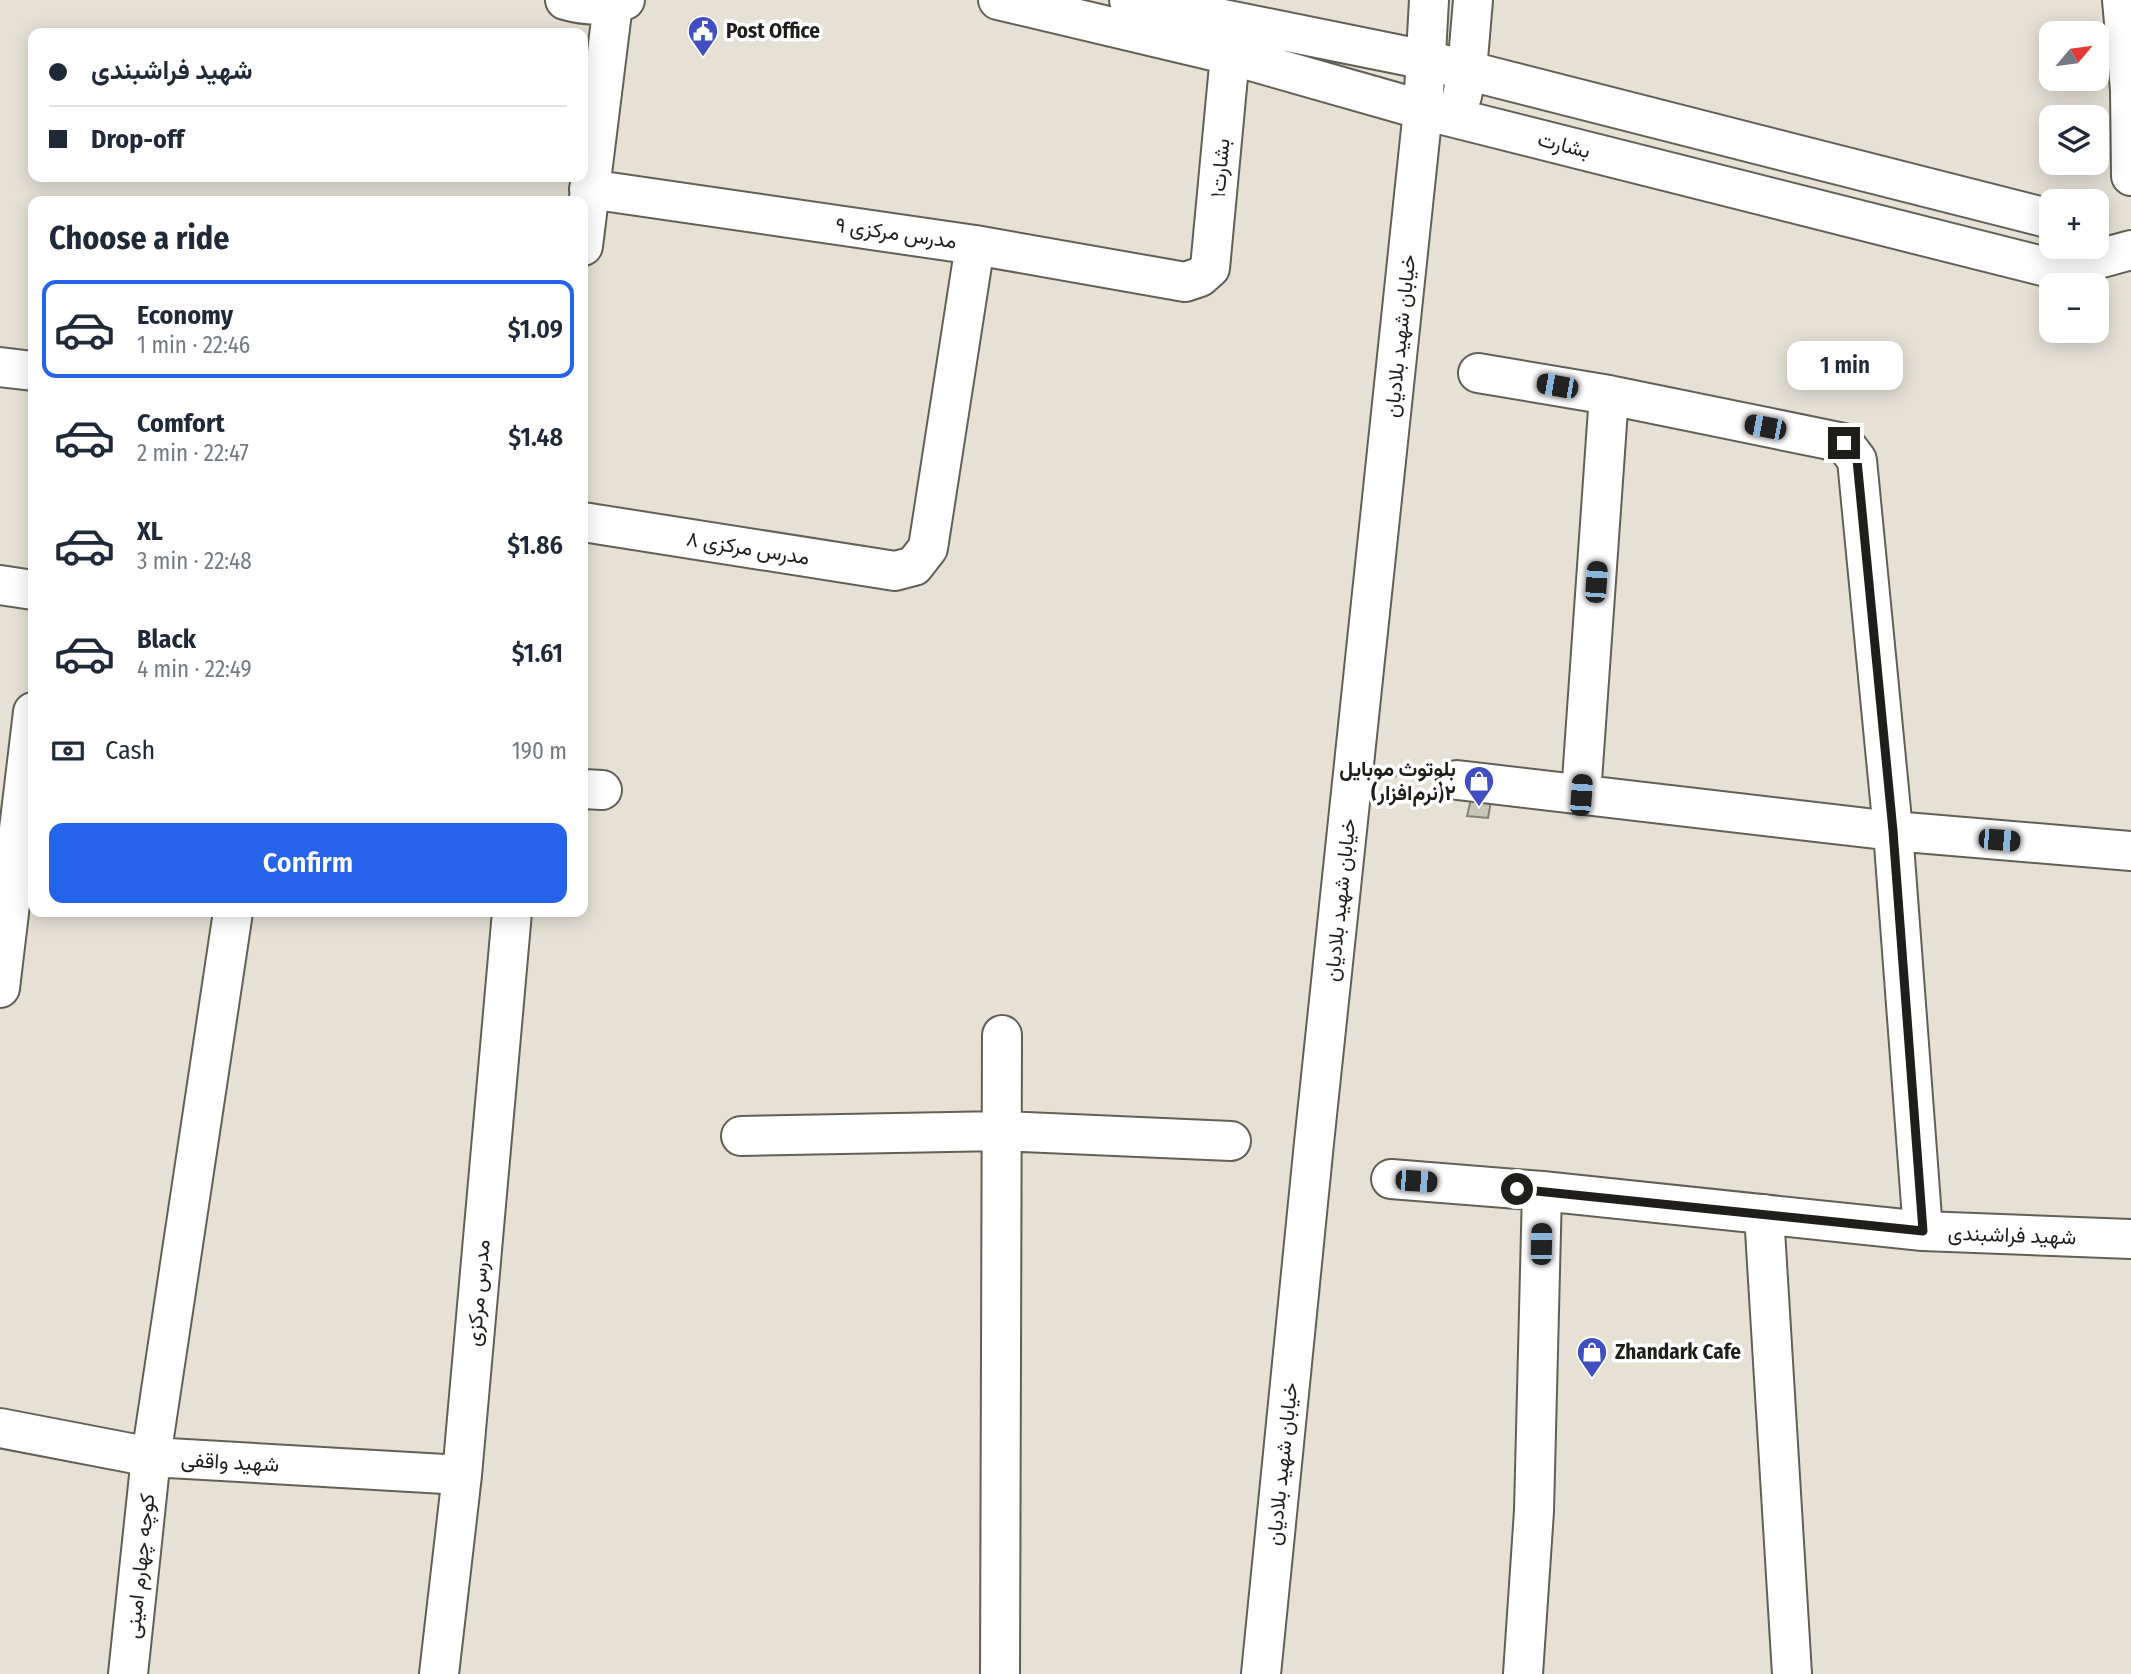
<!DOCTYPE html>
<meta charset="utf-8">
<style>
:root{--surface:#fff;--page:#f6f6f7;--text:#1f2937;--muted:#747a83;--line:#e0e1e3;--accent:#2563eb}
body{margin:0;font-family:"Fira Sans Condensed",Vazirmatn,sans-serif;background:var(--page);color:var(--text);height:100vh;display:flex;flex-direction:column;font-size:26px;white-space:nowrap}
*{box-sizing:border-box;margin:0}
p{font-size:23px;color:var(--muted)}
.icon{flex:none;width:38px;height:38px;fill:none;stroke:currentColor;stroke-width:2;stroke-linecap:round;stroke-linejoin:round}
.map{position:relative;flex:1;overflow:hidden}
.drawer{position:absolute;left:28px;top:196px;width:560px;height:721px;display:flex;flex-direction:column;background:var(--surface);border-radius:14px;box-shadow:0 4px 18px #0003}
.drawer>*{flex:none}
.banner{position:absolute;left:28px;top:28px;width:560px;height:154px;border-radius:14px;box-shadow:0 4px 18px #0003;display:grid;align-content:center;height:154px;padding:0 21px;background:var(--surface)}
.needle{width:46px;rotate:61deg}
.buttons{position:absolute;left:2039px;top:21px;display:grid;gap:14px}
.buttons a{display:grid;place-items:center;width:70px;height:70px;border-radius:14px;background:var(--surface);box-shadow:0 4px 18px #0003;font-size:35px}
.end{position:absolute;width:32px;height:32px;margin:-16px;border:9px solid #1f1e1a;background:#fff;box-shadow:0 0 0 4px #fff}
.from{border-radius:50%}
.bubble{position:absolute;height:49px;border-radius:14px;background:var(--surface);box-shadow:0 4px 18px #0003;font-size:23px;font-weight:600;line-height:49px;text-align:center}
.car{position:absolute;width:21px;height:42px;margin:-21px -10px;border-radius:9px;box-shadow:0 0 5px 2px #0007;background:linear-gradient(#222 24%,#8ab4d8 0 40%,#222 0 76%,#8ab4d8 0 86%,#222 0)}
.banner b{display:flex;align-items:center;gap:24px;height:66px;font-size:26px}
.banner b+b{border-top:2px solid var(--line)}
.banner i{width:18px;height:18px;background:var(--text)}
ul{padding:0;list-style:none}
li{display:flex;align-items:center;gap:21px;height:98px;margin:0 14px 10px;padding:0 7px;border:4px solid transparent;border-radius:14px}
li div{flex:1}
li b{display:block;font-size:26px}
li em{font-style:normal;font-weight:600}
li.selected{border-color:var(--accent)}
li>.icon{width:63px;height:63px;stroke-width:1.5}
h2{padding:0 21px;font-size:32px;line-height:84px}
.pay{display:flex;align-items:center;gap:18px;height:77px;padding:0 21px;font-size:26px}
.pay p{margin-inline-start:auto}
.button{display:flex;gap:14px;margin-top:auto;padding:14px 21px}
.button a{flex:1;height:80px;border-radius:14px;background:var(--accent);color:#fff;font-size:28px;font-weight:600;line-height:80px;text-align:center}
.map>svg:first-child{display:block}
.building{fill:#c7c4b8;stroke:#848176;stroke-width:2}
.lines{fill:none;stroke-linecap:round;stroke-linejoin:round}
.minor-casing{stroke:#625f54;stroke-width:42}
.major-casing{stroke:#625f54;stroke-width:42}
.path{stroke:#7a7770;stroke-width:4.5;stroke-dasharray:3.5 5;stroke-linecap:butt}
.minor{stroke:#fff;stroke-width:38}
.major{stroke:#fff;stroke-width:38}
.route{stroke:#1f1e1a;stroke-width:9}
.labels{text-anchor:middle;stroke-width:7;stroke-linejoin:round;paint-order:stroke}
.poi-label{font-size:21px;font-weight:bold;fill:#1f1e1a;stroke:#fff;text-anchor:start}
.street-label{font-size:21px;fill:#1f1e1a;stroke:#fff}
</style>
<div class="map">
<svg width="2131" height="1674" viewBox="0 0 2131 1674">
<rect width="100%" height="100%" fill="#e5e1d5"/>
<!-- building -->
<path class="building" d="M1472,795L1491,801L1488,818L1467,816Z"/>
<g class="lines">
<!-- minor casing -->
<g class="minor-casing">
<path id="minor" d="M565,0C586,6 605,7 625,0
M998,0L1230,55L1423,110L2058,270L2131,250
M1129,0L1426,60L2051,219
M1462,96L1467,71L1473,0
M589,189L975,245L1185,282L1200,277L1210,268L1230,55
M583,246L613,4
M0,367L33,371
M1478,373L1609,395L1844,443L1857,460L1893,831L1923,1231
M583,522L895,571L914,566L928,548L975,245
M0,585L33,590
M1457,780L1893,831L2131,851
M583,789L602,790
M1581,795L1609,395
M0,988L33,712
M741,1136L1002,1131L1231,1141
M1391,1179L1542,1191L1923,1231L2131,1239
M1764,1214L1792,1674
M0,1428L151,1457L462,1475
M128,1674L151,1457L233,912
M439,1674L462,1475L512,912
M1000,1674L1002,1035
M1261,1674L1314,1143L1423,110L1429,0
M1523,1674L1534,1511L1542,1191"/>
</g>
<!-- major casing -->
<g class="major-casing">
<path id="major" d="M2122,0L2130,90L2131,176"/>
</g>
<!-- path -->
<path class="path" d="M1393,775L1419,777"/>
<!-- minor -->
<use href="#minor" class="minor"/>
<!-- major -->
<use href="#major" class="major"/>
</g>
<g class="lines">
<!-- route -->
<path class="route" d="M1517,1189L1923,1231L1893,831L1857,460L1844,443"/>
</g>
<!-- icons -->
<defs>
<g id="civic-pin" transform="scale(1.575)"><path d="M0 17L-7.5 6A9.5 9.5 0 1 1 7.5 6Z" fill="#404ec2" stroke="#fff"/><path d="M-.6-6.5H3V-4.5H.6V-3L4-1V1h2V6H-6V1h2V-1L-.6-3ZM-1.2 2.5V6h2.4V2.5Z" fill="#fff"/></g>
<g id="shop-pin" transform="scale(1.575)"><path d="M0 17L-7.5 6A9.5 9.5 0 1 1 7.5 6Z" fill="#404ec2" stroke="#fff"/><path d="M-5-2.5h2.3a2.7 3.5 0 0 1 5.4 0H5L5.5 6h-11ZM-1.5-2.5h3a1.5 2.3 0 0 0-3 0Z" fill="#fff"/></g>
</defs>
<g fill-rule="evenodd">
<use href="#civic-pin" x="703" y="31"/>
<use href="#shop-pin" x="1479" y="781"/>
<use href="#shop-pin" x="1592" y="1352"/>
</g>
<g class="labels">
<!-- poi labels -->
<g class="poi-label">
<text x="726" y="38">Post Office</text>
<text x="1456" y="776" text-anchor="end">بلوتوث موبایل<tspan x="1456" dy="24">(نرم‌افزار)۲</tspan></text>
<text x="1615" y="1359">Zhandark Cafe</text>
</g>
<!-- street labels -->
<g class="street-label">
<text transform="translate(1564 145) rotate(14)" y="7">بشارت</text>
<text transform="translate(1220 168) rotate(-85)" y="7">بشارت۱</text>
<text transform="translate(896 233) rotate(8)" y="7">مدرس مرکزی ۹</text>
<text transform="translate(1400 336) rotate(-84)" y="7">خیابان شهید بلادیان</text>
<text transform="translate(748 548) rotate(9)" y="7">مدرس مرکزی ۸</text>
<text transform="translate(1340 900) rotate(-84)" y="7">خیابان شهید بلادیان</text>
<text transform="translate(2012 1235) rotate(2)" y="7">شهید فراشبندی</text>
<text transform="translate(478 1293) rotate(-85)" y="7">مدرس مرکزی</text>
<text transform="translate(230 1462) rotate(3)" y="7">شهید واقفی</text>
<text transform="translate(1282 1464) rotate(-84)" y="7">خیابان شهید بلادیان</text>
<text transform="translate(140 1566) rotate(-84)" y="7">کوچه چهارم امینی</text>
</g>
</g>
</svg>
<div class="buttons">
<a><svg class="needle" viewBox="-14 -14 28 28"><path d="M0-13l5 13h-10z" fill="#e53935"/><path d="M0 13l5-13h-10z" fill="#747a83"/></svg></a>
<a><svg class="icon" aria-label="layers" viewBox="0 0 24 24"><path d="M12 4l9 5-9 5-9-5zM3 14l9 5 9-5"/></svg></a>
<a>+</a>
<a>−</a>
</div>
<i class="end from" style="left:1517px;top:1189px"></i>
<i class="end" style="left:1844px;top:443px"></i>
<div class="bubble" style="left:1787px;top:341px;width:116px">1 min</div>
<i class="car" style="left:1557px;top:386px;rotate:280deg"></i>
<i class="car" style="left:1765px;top:427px;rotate:281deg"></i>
<i class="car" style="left:1596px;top:582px;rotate:4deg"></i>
<i class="car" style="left:1581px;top:795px;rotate:4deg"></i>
<i class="car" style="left:1999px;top:840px;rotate:95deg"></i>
<i class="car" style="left:1416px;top:1181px;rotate:94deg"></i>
<i class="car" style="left:1541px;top:1244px;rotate:1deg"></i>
<div class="banner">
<b><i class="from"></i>شهید فراشبندی</b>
<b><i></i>Drop-off</b>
</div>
<section class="drawer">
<h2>Choose a ride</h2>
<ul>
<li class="selected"><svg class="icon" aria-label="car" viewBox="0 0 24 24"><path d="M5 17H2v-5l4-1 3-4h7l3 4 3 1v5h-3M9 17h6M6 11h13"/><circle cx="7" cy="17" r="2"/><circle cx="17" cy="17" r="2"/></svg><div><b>Economy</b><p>1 min · 22:46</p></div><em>$1.09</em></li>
<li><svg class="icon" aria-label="car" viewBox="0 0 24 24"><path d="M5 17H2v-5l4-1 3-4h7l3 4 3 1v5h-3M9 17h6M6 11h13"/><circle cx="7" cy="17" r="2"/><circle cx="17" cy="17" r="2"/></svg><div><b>Comfort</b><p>2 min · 22:47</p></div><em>$1.48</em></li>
<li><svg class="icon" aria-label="car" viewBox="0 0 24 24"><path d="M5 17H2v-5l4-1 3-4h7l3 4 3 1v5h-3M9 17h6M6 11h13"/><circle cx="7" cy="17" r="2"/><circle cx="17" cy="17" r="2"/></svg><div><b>XL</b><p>3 min · 22:48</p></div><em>$1.86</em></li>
<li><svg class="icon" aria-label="car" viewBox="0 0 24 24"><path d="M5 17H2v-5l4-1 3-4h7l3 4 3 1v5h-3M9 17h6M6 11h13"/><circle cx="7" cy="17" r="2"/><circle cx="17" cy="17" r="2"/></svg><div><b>Black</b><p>4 min · 22:49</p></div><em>$1.61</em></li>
</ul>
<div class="pay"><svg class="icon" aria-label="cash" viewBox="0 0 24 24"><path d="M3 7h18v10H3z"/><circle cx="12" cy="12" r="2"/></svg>Cash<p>190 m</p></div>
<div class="button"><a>Confirm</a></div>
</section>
</div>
